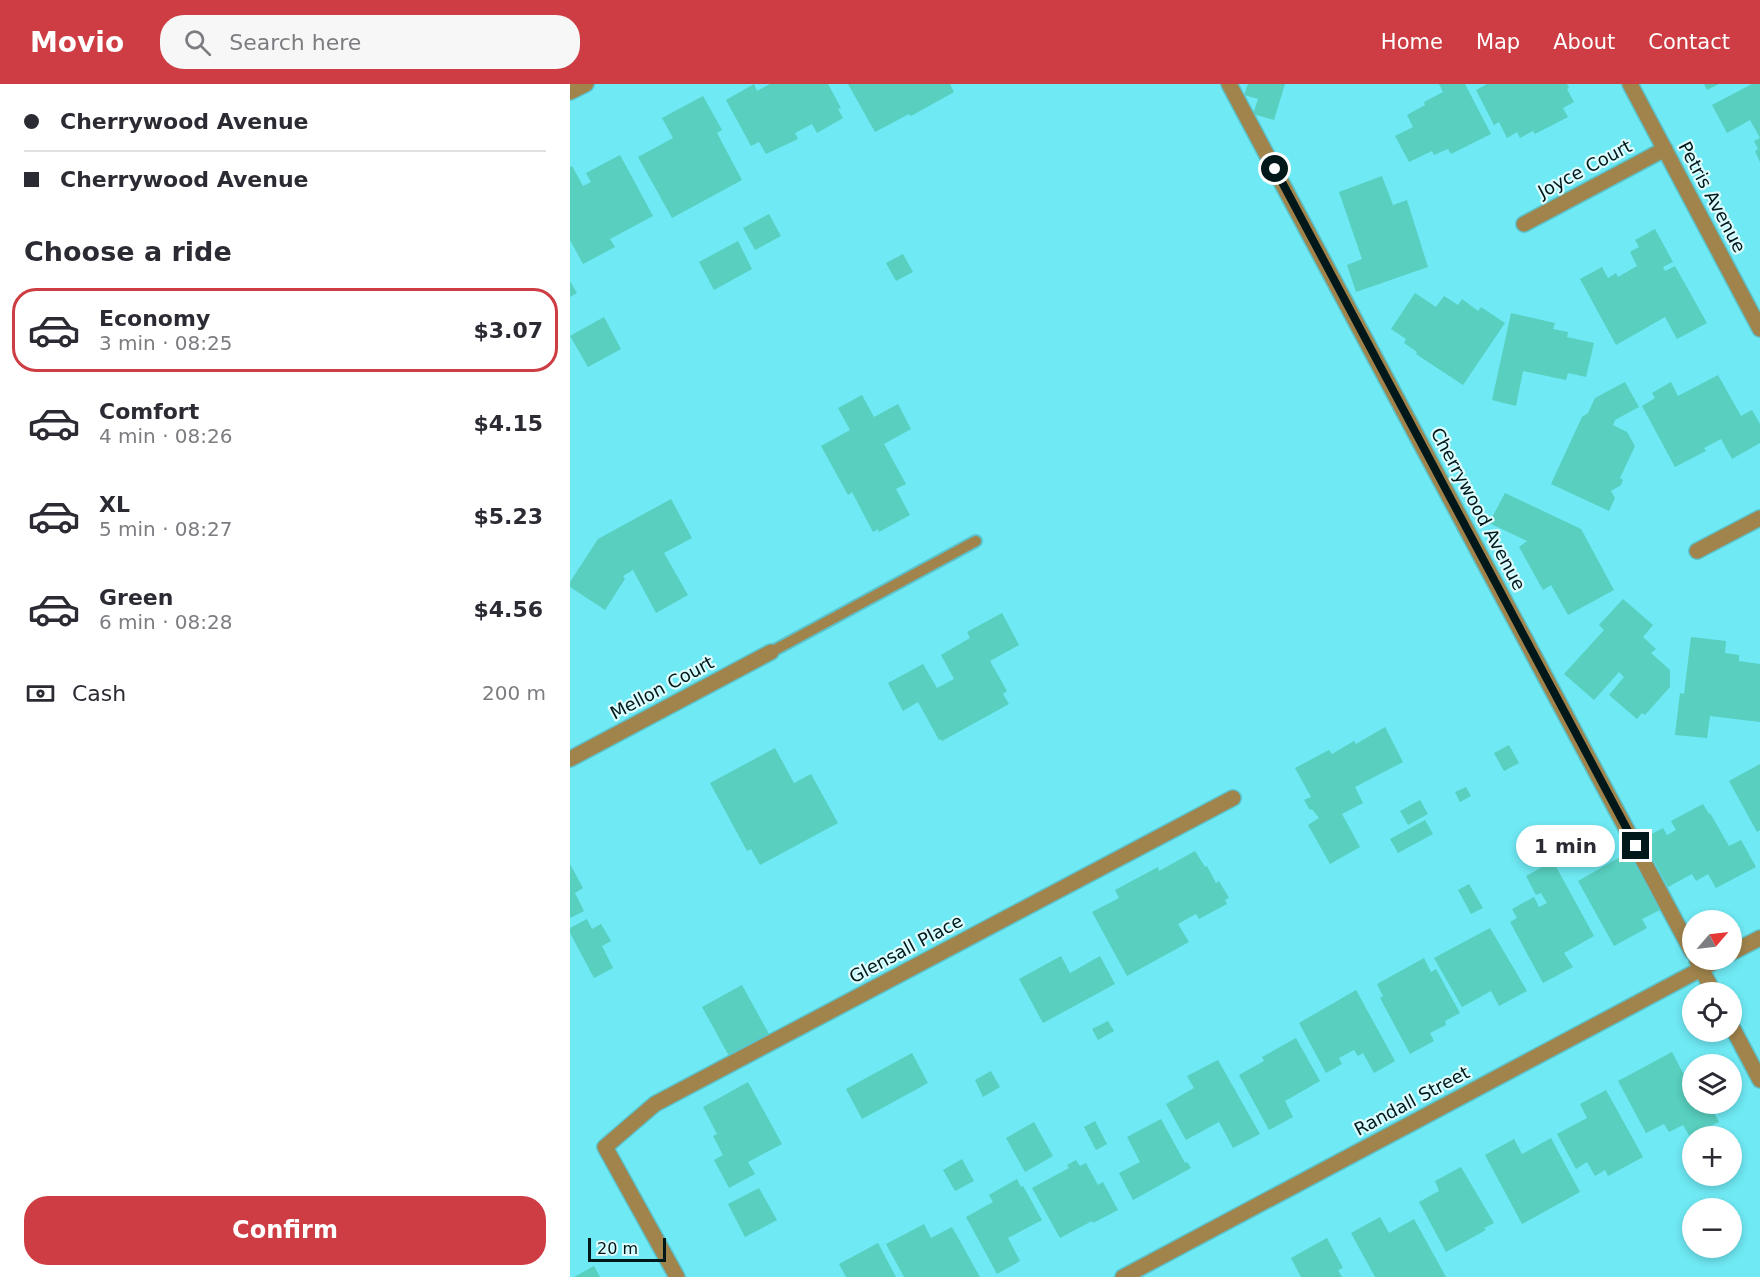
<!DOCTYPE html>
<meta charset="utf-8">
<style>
:root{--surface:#fff;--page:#f7f7f7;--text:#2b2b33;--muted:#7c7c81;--line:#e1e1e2;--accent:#cd3d43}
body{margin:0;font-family:"DejaVu Sans",sans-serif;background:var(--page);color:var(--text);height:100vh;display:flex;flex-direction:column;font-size:22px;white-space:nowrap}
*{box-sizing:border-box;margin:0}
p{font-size:20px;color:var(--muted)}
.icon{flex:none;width:33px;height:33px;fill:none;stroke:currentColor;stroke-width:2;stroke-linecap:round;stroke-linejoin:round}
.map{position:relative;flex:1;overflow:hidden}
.details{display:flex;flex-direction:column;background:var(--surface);width:570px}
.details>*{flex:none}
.banner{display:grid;align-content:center;height:132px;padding:0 24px;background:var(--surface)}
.needle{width:39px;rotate:62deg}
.fabs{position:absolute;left:1112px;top:826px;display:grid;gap:12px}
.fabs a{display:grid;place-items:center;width:60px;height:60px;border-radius:50%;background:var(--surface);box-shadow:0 3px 9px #0003;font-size:30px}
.scale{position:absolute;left:18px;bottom:15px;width:78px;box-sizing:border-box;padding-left:6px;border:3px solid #00181a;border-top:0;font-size:16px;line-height:21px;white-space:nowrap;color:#00181a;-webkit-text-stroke:4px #dcfcfe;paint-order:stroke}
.end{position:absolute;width:27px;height:27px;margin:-14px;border:8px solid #00181a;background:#fff;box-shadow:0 0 0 3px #fff}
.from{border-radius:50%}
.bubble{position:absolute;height:42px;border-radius:21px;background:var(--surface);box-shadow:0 3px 9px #0003;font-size:20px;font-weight:600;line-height:42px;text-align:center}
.banner b{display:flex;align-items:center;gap:21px;height:57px;font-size:22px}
.banner b+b{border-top:2px solid var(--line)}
.banner i{width:15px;height:15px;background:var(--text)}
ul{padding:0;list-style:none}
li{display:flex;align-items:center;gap:18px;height:84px;margin:0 12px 9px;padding:0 12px;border:3px solid transparent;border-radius:24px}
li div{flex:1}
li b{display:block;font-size:22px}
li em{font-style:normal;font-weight:600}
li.active{border-color:var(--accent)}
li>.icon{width:54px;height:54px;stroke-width:1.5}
h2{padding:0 24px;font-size:27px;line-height:72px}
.pay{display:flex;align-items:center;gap:15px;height:66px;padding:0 24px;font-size:22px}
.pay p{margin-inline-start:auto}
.cta{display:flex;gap:12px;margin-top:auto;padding:12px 24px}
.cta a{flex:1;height:69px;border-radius:24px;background:var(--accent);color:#fff;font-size:24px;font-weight:600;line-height:69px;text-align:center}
header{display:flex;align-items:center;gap:36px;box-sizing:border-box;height:84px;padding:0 30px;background:var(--accent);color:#fff}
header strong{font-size:28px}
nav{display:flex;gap:33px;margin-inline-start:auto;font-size:21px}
.search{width:420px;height:54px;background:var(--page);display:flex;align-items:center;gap:15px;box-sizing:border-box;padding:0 21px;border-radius:24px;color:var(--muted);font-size:22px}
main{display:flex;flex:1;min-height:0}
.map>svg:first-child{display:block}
.building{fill:#58cfbf}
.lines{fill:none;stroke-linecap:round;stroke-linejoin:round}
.lane-casing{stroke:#5bc3cc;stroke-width:14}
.street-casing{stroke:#5bc3cc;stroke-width:18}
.lane{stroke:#a1844c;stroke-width:10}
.street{stroke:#a1844c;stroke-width:15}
.route{stroke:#00181a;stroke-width:8}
.labels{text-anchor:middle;stroke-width:4.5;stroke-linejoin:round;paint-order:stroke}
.street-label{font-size:18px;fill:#00181a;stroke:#dcfcfe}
</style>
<header>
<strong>Movio</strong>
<div class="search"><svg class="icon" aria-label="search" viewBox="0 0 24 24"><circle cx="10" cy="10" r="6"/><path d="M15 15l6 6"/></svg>Search here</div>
<nav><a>Home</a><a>Map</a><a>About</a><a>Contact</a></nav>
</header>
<main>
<section class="details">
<div class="banner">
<b><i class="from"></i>Cherrywood Avenue</b>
<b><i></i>Cherrywood Avenue</b>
</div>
<h2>Choose a ride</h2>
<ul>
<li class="active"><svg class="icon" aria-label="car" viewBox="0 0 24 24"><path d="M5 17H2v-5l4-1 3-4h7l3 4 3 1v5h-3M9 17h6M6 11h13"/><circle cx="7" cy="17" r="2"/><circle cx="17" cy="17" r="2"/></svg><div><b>Economy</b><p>3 min · 08:25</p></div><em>$3.07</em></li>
<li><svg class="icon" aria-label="car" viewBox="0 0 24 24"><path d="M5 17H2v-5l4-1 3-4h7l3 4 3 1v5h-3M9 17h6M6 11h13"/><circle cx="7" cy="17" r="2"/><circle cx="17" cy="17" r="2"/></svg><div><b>Comfort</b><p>4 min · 08:26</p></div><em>$4.15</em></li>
<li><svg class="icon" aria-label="car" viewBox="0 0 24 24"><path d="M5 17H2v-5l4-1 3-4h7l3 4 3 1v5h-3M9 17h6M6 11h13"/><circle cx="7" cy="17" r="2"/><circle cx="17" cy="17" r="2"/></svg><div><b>XL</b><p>5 min · 08:27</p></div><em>$5.23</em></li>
<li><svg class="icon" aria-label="car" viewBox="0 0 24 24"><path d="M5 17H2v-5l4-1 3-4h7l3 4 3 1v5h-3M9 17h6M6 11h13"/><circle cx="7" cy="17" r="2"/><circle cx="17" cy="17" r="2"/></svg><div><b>Green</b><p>6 min · 08:28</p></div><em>$4.56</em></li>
</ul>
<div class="pay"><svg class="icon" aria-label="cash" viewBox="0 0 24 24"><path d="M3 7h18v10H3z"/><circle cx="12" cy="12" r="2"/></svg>Cash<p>200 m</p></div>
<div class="cta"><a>Confirm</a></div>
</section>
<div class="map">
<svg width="1190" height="1193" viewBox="0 0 1190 1193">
<rect width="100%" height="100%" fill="#6fe9f3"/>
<!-- building -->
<path class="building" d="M184,0L187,7L200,0H258L271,24L268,25L273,34L247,49L242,40L225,49L228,55L196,70L189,58L181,62L156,16Z
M278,0H380L384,8L341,32L339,30L305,48Z
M678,0H715L704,36L683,30L688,15L674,11Z
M869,0H895L921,50L881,70L878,65L864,71L862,67L839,78L825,52L843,43L837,31L855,21L854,18L873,8Z
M917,0H997L999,4L997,5L1004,18L993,24L998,33L965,50L963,47L950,54L947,48L937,54L929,38L924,41L906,6Z
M1134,0H1149L1137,6Z
M1182,0H1190V78L1185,67L1188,65L1184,57L1190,54L1180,36L1157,49L1142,21Z
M133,12L152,46L147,49L172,96L102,134L68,73L103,54L92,34Z
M50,71L83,132L40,155L45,163L13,180L0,156V83L2,82L13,102L21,98L16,89Z
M812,92L823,121L837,116L858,183L786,208L777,181L792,175L769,108Z
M199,130L211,152L185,166L173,144Z
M1085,145L1103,178L1093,183L1095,187L1105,182L1137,239L1107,255L1095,233L1046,261L1010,195L1032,183L1038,194L1046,189L1048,193L1067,182L1060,168L1069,163L1065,156Z
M168,157L182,185L144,206L129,178Z
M333,170L343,188L326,197L316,179Z
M0,197L7,209L0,213Z
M845,209L866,223L874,212L888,221L892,215L908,227L911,223L935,239L893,301L846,270L847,268L834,259L836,255L821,245Z
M941,229L985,239L983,245L998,248L997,253L1024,259L1016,293L998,289L996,296L953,287L946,322L922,316Z
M34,233L51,265L18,283L0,252Z
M1148,291L1171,332L1182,326L1190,340V359L1162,375L1151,355L1134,364L1136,367L1105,383L1072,322L1085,314L1082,309L1101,298L1108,312Z
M1055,298L1069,323L1045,336L1043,341L1057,348L1065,362L1050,394L1053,396L1051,401L1041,407L1045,414L1039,427L981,400L1012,333L1018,329L1025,314Z
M292,311L304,333L328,320L341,345L314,360L336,400L326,405L340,431L309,448L308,445L303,448L282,408L278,411L251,362L280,346L268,324Z
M935,409L1011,445L1044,506L998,531L981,501L973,506L949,463L957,457L919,439Z
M101,415L122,454L94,469L118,511L86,529L63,486L53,492L55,495L35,526L0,503V498L28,455Z
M1053,515L1083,541L1073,553L1086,565L1081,569L1100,586V603L1075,631L1072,629L1067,635L1039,611L1054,593L1049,588L1024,616L994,590L1034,546L1029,541Z
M432,529L449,561L420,577L437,607L433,610L439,620L372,657L371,655L369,656L348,618L333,627L318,599L353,580L367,604L384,595L371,571L400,554L397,548Z
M1121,553L1156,557L1155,569L1169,571V577L1190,580V638L1140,632L1137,654L1105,651L1110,609L1114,610Z
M815,643L833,678L785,703L793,719L772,730L790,763L760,780L738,741L749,734L742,725L740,726L734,716L741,713L725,684L759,666L762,670L784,657L786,660Z
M939,661L949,679L934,687L924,669Z
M205,664L224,699L241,690L268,739L190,781L181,765L177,767L140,699Z
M1190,680V746L1187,748L1159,697Z
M896,703L901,712L890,718L885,708Z
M850,716L858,730L838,741L830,727Z
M1133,720L1139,730L1140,729L1159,762L1171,756L1186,783L1146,804L1138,790L1126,797L1122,790L1098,803L1072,755L1093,744L1097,751L1106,746L1101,737Z
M855,736L863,750L828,769L820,755Z
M625,767L635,783L637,782L646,799L649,797L659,814L655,816L657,820L629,835L626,830L608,840L619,858L557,892L522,828L549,814L545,806L588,783L589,787Z
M1059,768L1090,826L1072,835L1077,844L1044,862L1008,797Z
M983,777L1024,852L994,869L1003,883L973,899L940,838L947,834L942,825L964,813L969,823L977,819L971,809L966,811L956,792Z
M0,780L13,804L5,809L14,827L0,834Z
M899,800L913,824L901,830L888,806Z
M17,835L22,845L31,840L41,857L32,862L43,884L24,894L0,849V844Z
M920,844L957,907L929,922L921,907L892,923L864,874Z
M491,872L500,889L530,872L545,900L473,939L449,895Z
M854,874L861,888L866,885L890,929L875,937L876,941L860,949L864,957L840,970L810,914L813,912L807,900Z
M172,901L199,950L159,972L132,923Z
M786,906L825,977L804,989L793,969L788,972L784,966L769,974L772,980L756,989L729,939Z
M538,937L544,947L528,956L522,945Z
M726,954L750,997L715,1017L723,1033L699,1046L669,991L694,977L692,973Z
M1102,968L1122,1006V1020H1139L1149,1038L1140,1042L1146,1053H1131L1129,1049L1120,1053L1113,1041L1099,1048L1094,1040L1076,1049L1048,997Z
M342,969L358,999L292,1035L276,1005Z
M648,976L690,1050L663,1064L649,1038L616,1056L596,1020L624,1004L617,992Z
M421,987L430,1003L413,1013L405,996Z
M178,998L212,1060L178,1078L185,1090L159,1104L144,1076L153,1071L143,1052L147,1050L133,1023Z
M1036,1006L1073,1073L1038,1092L1035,1086L1025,1092L1017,1078L1006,1085L987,1050L1017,1034L1010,1020Z
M591,1035L615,1079L617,1078L621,1084L563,1116L549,1089L570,1078L557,1053Z
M525,1037L537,1060L526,1066L514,1043Z
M464,1038L483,1072L455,1088L436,1054Z
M981,1054L1010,1108L952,1140L915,1071L944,1055L952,1070Z
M392,1075L404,1097L385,1107L373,1086Z
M506,1076L510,1082L516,1079L528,1101L533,1098L548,1126L523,1139L522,1137L490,1154L462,1104L499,1084L497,1081Z
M891,1083L924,1139L914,1144L916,1146L876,1168L849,1118L869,1107L865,1097Z
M447,1095L451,1103L453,1102L472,1136L438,1154L450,1177L427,1190L396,1133L423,1118L419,1111Z
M189,1104L207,1136L175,1153L158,1120Z
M810,1133L819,1149L844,1135L876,1193H805L781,1149Z
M354,1140L361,1154L382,1143L410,1193H334L316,1160Z
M757,1154L773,1184L768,1186L772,1193H731L721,1174Z
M308,1159L326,1193H276L269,1180Z
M24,1182L30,1193H4Z"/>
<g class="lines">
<!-- lane casing -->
<g class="lane-casing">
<path id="lane" d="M201,568L406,457"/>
</g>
<!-- street casing -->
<g class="street-casing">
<path id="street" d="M659,0L1122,868
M1060,0L1190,245
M0,8L16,0
M954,140L1095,65
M1127,467L1190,434
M0,675L201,568
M1161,869L1190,854
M1127,877L1144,909
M1161,941L1190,996
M107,1193L35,1063L85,1020L663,714
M553,1193L1148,876"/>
</g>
<!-- lane -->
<use href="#lane" class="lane"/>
<!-- street -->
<use href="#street" class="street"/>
</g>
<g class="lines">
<!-- route -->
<path class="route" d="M705,85L1066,762"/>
</g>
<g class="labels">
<!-- street labels -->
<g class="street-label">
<text transform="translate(1015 85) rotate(-28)" y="6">Joyce Court</text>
<text transform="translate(1142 113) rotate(62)" y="6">Petris Avenue</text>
<text transform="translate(908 425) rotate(62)" y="6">Cherrywood Avenue</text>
<text transform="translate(92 604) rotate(-28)" y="6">Mellon Court</text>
<text transform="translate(336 865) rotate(-28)" y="6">Glensall Place</text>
<text transform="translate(842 1017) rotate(-28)" y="6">Randall Street</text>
</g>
</g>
</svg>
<div class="fabs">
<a><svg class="needle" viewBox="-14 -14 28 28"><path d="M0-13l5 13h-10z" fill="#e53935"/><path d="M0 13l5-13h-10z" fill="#7c7c81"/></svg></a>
<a><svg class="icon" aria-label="locate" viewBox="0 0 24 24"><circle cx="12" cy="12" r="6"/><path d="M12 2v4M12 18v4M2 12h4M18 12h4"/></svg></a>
<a><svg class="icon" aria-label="layers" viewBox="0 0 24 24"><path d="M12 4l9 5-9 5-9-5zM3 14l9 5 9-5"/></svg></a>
<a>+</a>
<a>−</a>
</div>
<div class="scale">20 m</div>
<i class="end from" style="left:705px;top:85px"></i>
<i class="end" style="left:1066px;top:762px"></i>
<div class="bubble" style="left:946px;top:741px;width:99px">1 min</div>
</div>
</main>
